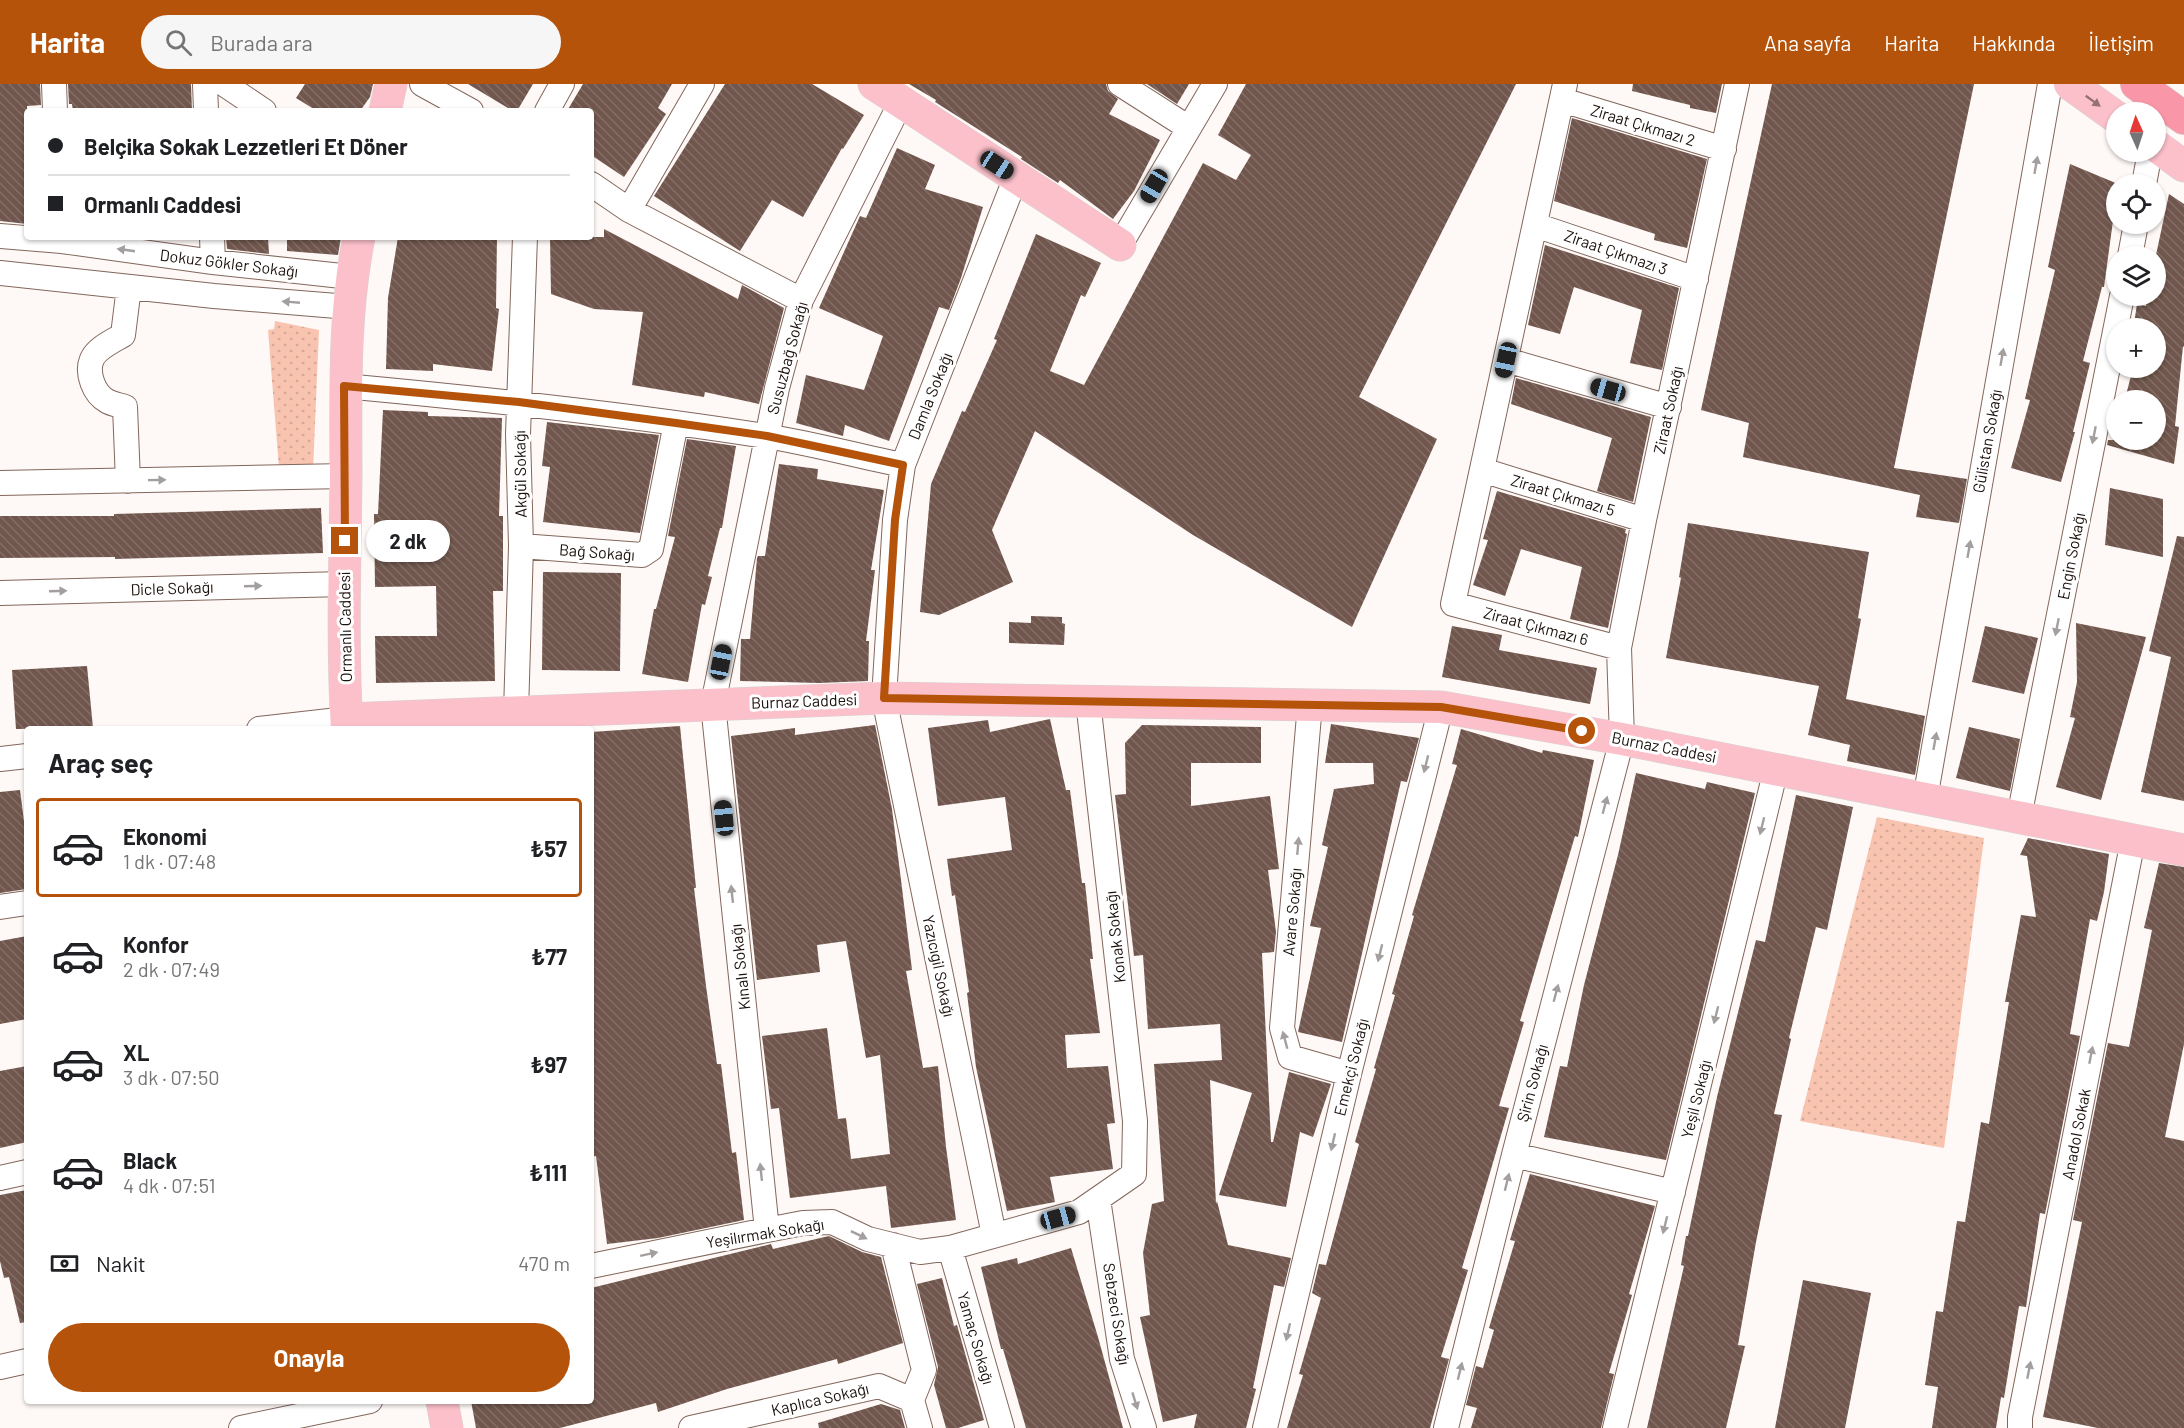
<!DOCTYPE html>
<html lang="tr">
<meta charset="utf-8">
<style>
:root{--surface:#fff;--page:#f6f6f6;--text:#202124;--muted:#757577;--line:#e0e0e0;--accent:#b45309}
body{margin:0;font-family:Barlow,sans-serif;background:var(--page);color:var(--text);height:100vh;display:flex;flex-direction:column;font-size:22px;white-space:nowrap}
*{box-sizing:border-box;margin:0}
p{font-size:20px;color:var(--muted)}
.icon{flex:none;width:33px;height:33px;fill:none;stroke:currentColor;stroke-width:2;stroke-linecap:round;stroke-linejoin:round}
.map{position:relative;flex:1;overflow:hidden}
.side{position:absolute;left:24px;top:642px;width:570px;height:678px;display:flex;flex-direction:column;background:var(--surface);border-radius:6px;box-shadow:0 2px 4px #0004}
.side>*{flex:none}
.banner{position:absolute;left:24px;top:24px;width:570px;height:132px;border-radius:6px;box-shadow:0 2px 4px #0004;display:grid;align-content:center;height:132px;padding:0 24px;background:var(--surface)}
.needle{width:39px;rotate:357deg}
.buttons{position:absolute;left:2106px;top:18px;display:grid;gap:12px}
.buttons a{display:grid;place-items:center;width:60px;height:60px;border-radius:50%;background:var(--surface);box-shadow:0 2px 4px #0004;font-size:30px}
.end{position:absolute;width:27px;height:27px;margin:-14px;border:8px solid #b45309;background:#fff;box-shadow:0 0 0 3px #fff}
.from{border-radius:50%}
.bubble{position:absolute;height:42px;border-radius:21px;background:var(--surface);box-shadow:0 2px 4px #0004;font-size:20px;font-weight:700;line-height:42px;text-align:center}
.car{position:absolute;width:18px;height:36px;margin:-18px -9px;border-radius:8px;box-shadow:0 0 4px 2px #0007;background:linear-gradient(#222 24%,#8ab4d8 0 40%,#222 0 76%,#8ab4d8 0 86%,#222 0)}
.banner b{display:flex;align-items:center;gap:21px;height:57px;font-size:22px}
.banner b+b{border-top:2px solid var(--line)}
.banner i{width:15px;height:15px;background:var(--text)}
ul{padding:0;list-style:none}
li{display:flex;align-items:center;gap:18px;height:99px;margin:0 12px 9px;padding:0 12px;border:3px solid transparent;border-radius:6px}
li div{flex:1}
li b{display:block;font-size:22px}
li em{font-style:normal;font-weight:700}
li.current{border-color:var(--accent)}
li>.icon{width:54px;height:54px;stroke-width:1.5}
h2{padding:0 24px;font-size:27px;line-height:72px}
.pay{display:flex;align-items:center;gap:15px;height:66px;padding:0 24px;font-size:22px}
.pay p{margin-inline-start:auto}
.button{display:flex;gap:12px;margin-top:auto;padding:12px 24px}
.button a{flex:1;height:69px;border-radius:36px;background:var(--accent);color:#fff;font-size:24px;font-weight:700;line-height:69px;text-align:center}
header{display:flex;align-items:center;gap:36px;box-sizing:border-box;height:84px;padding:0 30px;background:var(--accent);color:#fff}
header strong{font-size:28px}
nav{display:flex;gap:33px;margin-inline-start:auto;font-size:21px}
.search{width:420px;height:54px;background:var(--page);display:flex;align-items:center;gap:15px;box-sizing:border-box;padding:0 21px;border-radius:33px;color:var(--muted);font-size:22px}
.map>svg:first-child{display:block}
.grass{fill:url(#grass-dots)}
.building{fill:url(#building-back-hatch)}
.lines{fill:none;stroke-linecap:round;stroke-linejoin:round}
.minor-casing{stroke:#82675c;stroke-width:26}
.major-casing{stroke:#d6d4d3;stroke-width:33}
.highway-casing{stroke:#d6d4d3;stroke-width:34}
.minor{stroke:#fff;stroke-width:24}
.major{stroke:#fbc0ca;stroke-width:32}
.highway{stroke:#f996a7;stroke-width:33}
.oneway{fill:#967174}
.oneway2{fill:#a39f9e}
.route{stroke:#b45309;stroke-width:8}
.labels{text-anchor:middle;stroke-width:6;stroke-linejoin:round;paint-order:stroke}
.street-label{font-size:16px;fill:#1a100c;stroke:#fff}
</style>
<header>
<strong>Harita</strong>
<div class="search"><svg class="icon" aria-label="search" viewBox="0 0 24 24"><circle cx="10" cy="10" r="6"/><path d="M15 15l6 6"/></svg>Burada ara</div>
<nav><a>Ana sayfa</a><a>Harita</a><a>Hakkında</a><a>İletişim</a></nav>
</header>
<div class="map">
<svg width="2184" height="1344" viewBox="0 0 2184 1344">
<defs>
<pattern id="grass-dots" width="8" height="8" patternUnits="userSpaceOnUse" patternTransform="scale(1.5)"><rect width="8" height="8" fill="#f8c4b0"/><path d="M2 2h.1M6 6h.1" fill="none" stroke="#d4a796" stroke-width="1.8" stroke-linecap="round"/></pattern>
<pattern id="building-back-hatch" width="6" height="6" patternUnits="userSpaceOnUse" patternTransform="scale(1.5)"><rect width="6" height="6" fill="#70564c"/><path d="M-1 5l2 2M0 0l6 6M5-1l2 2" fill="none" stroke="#826e66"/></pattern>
</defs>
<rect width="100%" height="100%" fill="#fef8f6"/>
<!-- grass -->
<path class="grass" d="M275,237L319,246L313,386L279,384L268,246L274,245Z
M1877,733L1984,754L1944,1064L1800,1037Z"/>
<!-- building -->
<path class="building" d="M0,0H40L41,21L27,22V140L0,137Z
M68,0H191L192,27H73L72,20H69Z
M305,0H373L370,13L360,27H317L296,14Z
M468,0H533L517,27H513Z
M583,0H672L658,24L666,30L624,93L591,71V27H567Z
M725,0H812L864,31L843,65L842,64L803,133L772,116L740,167L654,112Z
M909,0H1106L1108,7L1118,15L1109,30L1160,56L1134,107L1113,135L1060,96L1058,99L1021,75L1022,73L935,18L936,16Z
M1147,0H1189L1177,20Z
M1246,0H1516L1359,313L1437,355L1352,543L1193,451L1035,347L992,446L1013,498L939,531L920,528L931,400L962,327L965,328L997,256L994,255L1036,150L1101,179L1085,213L1081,211L1050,287L1084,301L1203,79L1236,96L1251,71L1218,51Z
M1633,0H1722L1716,29L1690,24V21L1632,7Z
M1772,0H1974L1894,384L1967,395L1959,439L1916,433L1920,411L1743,373L1749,339L1701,326Z
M1572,34L1707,75L1687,164L1654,156L1655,150L1554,117Z
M897,64L935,81L925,105L983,123L961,194L949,226L939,223L889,357L845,341L843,352L796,339L806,291L864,306L883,252L819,224L860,132L866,134Z
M2070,80L2118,100L2104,203H2102L2083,277L2090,279L2073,348H2075L2061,398L2011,384L2030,316L2025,315L2055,186L2048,183Z
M2169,110L2184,120V263L2183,262L2175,342L2179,343L2174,380L2107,361L2108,356H2156V316H2146L2126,311L2133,284H2156V244H2144L2134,240L2137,220L2146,222L2147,212H2156V171Z
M604,145L738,215L742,201L784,224L759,320L705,308L704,313L632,301L643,228L594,225L551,210L550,153H604Z
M226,153H268L269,170L227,165Z
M287,153H341L338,171L287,167Z
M398,153H497L496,224L499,225L492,287L433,280V287L386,285L388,214Z
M1545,161L1679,204L1662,286L1630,279L1642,226L1574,203L1560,250L1528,241Z
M1516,294L1651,333L1633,418L1597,407L1612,354L1511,320Z
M383,326L428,328V332L502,334L499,432H503V507H493L495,597L376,599L375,552H437L436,502L375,503L374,430H378Z
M547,338L659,351L640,449L543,438L550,383L542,382Z
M687,355L736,362L722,444H720L708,492L712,493L705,521L702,520L688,598L642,590L654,525H656L675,453L668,452Z
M779,380L818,385L817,395L884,406L871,486H875L866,557H869L868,597L819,599L740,597L741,555H750L757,474L758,472H765Z
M2110,404L2163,415V473L2105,461Z
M1497,407L1626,445L1625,449L1627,450L1608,544L1570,535L1582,483L1521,465L1505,512L1473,501L1488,456L1483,455Z
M321,424L323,469L115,475V473L0,474V432H114V430Z
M1688,439L1869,468L1858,534L1861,535L1846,615L1925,632L1915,691L1847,677L1850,661L1808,651L1819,602L1666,574L1681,494L1679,493Z
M2177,452L2184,453V717L2141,708L2171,573L2149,567Z
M543,488L621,489L620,587L542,586Z
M1031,532L1062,533V539L1065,540L1064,561L1009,559V538L1031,539Z
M2076,539L2146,553L2101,716L2056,703L2075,634L2070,633L2077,598Z
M1452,542L1502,551L1499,566L1597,584L1590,620L1442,593Z
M1985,542L2038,554L2024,610L1972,598Z
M87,582L93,644L16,645L12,586Z
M1050,635L1066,706H1070L1082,799H1085L1093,875H1090L1100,949L1065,951L1067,984L1108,982L1115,1039L1107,1040L1113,1085L1050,1093L1055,1118L1007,1127L976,983L967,909L969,908L955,811L952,812L947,775L1012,766L1005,713L938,722L928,644L988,636L990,648Z
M1331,640L1419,654L1407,698L1401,697L1342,958L1298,948L1321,844L1310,842L1328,763L1322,761L1334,705L1374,700L1373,679H1325Z
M875,641L892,725L901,796L912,886L906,887L923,984L938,982L946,1063L956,1136L891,1144L886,1102L790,1114L779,1024L771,1025L762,952L827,944L838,1035L846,1034L851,1075L890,1070L880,971L866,974L846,857L817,861L820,888L757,896L731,652L795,644V651Z
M1142,641L1261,643V679H1191V722L1270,712L1279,785L1268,786L1276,848L1274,868L1262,869L1271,1058H1273L1289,988L1331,1000L1313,1053L1300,1048L1286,1123L1219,1111L1252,1009L1210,996L1216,1120L1217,1117L1228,1161L1291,1174L1284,1203L1274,1201L1253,1304L1256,1305L1246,1344H1194L1197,1330L1163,1338L1140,1233L1150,1231L1143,1169L1152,1120L1164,1117L1154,980L1222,976L1220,940L1148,945L1143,871L1134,872L1115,711L1126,710L1125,659Z
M680,642L696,804H694L706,902L717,980H721L732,1069L736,1068L744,1136L658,1154L607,1160L596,1072L591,1073V648Z
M1969,643L2020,655L2010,707L1956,694Z
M1461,645L1542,669L1543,666L1594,676L1578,753L1575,752L1544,856L1520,937L1524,938L1499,1022L1509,1024L1462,1184L1468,1186L1441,1273L1449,1275L1430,1344H1287L1303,1291L1299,1290L1321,1214L1312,1209L1319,1180L1326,1181L1359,1060L1355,1058L1376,985L1374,984L1395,911L1392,910L1414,832L1412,831L1457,681L1452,680Z
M1636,689L1705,705L1707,698L1755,709L1666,1076L1544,1053L1560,982L1567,983L1584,901L1618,771Z
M20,706L27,761V805L0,809V708Z
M1796,711L1853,723L1827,846L1816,843L1789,954L1791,955L1774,1030L1782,1031L1756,1158L1738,1261L1745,1262L1726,1344H1647L1684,1182L1681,1181L1686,1152H1688L1717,1013L1756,856L1765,858Z
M2028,754L2109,770L2104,808L2097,837L2090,835L2070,950L2080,952L2045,1130L2040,1129L2026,1223L2019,1222L2004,1314L2001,1313L1996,1344H1932L1938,1303L1925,1301L1936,1227L1943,1228L1957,1137L1965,1138L1981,1038L1989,1040L2009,918H2005L2021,831L2036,833L2027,772L2020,771Z
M2159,779L2184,783V960L2165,1053L2184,1057V1344H2098L2043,1333L2082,1138L2073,1136L2108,959L2129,963L2152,846L2144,844Z
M27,852V935L0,940V857Z
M27,982V1058L0,1064V987Z
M1530,1090L1655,1122L1629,1210L1632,1211L1609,1289L1614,1290L1601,1344H1471L1477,1324L1466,1321L1476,1282L1483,1284L1494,1246L1489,1244L1515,1157L1510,1156Z
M27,1106V1238L20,1239L9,1193L4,1194L0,1177V1111Z
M829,1152L862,1168L881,1173L903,1259L838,1280L837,1275L727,1305L658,1328L656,1319L560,1344H476L471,1317H591V1204L771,1160L773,1165Z
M1071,1164L1098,1253L1123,1344H1026L1003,1265H1001L981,1183L1017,1174L1018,1180Z
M942,1194L954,1242L957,1241L984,1336L958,1344H946L934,1301L938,1283L917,1200Z
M1803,1196L1871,1209L1845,1344H1775Z
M881,1320L900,1326L905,1344H819L818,1339Z"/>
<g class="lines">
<!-- minor casing -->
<g class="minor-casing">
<path id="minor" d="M54,0L55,27
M205,0L206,27
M224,0L264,27
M422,0L471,27
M1120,0L1189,44
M1565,0L1453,520L1619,564
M1562,16L1724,65
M547,27L562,0
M591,100L629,126L801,216
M2144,100L2150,68
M629,126L702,0
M1535,141L1696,195
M0,152L62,157L213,178L351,193
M212,153L213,178
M1120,161L1215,0
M2130,172L2136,140
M0,189L214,212L349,223
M1506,276L1669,323
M344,302C485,315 625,330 765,352C811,359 857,372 903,381
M1482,386L1644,436
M128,397L125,323C119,321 112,320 107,317C94,310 86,289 92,275C97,264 113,257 123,251L129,203
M0,399L346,392
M521,462L642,471L651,465L676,339
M0,509L344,500
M1310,620L1282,944L1290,973L1349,990
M259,645L347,635
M519,645L516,628L521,462L518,350L525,153
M0,675L27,672
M1925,715L2050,0
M2019,733L2122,212
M0,823L27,819
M1514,1071L1673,1108
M0,1094L27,1088
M1098,1115L1122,1275L1144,1344
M767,1146L713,620L777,304L801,216L901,18
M994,1151L884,614L895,436L903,381L1016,93
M893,1161L924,1286L912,1316
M950,1164L1002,1344
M591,1182L767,1146L803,1139L832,1138L868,1155L920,1168L950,1164L1079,1128L1134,1090L1135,1037L1088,617
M0,1283L27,1277
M241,1344L370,1317
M691,1344L879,1302L912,1316L920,1344
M1265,1344L1349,990L1441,623
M1446,1344L1514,1071L1622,655L1619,564L1644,436L1737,0
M1615,1344L1776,685
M2020,1344V1333L2133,756"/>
</g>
<!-- major casing -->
<g class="major-casing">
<path id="major" d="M874,0L1120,161
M2070,0L2116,33
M385,27L391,0
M2156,62L2184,82
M347,635L884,614L1441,623L1622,655L2184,766
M347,645C342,562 345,477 346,394C346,313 343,233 359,153
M442,1317L447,1344"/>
</g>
<!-- highway casing -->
<g class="highway-casing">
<path id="highway" d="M2137,0L2184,34"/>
</g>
<!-- minor -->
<use href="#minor" class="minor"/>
<!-- major -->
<use href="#major" class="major"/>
<!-- highway -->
<use href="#highway" class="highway"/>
</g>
<!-- one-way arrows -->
<defs><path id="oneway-solid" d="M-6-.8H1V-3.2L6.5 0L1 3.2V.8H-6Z" transform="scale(1.5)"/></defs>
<use class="oneway" href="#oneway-solid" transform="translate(2093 17) rotate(36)"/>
<g class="oneway2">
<use href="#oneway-solid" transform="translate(2036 81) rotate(-80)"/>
<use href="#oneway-solid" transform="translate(126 166) rotate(-172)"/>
<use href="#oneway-solid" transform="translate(291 218) rotate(-175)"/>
<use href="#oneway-solid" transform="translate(2002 273) rotate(-80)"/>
<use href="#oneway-solid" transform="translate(2094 351) rotate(101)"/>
<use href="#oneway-solid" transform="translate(157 396) rotate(-1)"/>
<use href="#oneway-solid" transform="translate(1969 465) rotate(-80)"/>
<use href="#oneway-solid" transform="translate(253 502) rotate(-2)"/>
<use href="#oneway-solid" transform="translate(58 507) rotate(-2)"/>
<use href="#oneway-solid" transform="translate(2057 543) rotate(101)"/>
<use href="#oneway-solid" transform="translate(1935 657) rotate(-80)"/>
<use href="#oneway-solid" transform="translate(1426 680) rotate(104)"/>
<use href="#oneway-solid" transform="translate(1605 721) rotate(-75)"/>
<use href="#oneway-solid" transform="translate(1762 742) rotate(104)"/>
<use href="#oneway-solid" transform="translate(1298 762) rotate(-85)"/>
<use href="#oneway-solid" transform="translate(732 810) rotate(-96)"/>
<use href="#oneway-solid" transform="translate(1380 869) rotate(104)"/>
<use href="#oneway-solid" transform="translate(1556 909) rotate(-75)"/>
<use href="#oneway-solid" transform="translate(1716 931) rotate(104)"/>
<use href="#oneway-solid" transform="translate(1285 956) rotate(-105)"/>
<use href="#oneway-solid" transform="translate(2091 971) rotate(-79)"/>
<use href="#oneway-solid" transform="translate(1333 1058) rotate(103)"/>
<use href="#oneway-solid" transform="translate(761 1088) rotate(-96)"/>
<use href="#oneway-solid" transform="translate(1507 1098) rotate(-76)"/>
<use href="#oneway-solid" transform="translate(1665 1141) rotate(104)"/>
<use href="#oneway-solid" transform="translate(859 1151) rotate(26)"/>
<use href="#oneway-solid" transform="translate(649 1170) rotate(-12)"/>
<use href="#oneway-solid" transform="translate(1288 1248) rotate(103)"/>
<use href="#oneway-solid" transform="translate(2029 1286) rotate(-79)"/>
<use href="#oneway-solid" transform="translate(1460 1287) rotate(-76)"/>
<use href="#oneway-solid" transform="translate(1135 1317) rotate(73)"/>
</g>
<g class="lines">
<!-- route -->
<path class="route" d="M345,457L344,302L519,318L676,339L767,352L903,381L895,436L884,614L1441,623L1582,647"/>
</g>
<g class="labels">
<!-- street labels -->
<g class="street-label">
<text transform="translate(1643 41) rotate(17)" y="6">Ziraat Çıkmazı 2</text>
<text transform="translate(1616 168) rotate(19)" y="6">Ziraat Çıkmazı 3</text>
<text transform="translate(229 179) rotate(7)" y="6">Dokuz Gökler Sokağı</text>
<text transform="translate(787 274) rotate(-75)" y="6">Susuzbağ Sokağı</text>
<text transform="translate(930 312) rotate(-68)" y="6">Damla Sokağı</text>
<text transform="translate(1668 326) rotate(-78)" y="6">Ziraat Sokağı</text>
<text transform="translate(1987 357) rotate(-80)" y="6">Gülistan Sokağı</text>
<text transform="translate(520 390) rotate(-91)" y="6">Akgül Sokağı</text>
<text transform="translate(1563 411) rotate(17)" y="6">Ziraat Çıkmazı 5</text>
<text transform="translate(597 468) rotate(4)" y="6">Bağ Sokağı</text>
<text transform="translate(2071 472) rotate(-79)" y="6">Engin Sokağı</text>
<text transform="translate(172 504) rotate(-2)" y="6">Dicle Sokağı</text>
<text transform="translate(1536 542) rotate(15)" y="6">Ziraat Çıkmazı 6</text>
<text transform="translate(345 543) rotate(-91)" y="6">Ormanlı Caddesi</text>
<text transform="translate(804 617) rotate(-2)" y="6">Burnaz Caddesi</text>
<text transform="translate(1664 663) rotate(11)" y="6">Burnaz Caddesi</text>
<text transform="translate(1292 828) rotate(-85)" y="6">Avare Sokağı</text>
<text transform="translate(1115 853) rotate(-96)" y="6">Konak Sokağı</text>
<text transform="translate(939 882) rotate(78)" y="6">Yazıcıgil Sokağı</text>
<text transform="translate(740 883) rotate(-96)" y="6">Kınalı Sokağı</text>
<text transform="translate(1351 983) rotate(-76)" y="6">Emekçi Sokağı</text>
<text transform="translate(1532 999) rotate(-75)" y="6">Şirin Sokağı</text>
<text transform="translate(1696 1015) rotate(-76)" y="6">Yeşil Sokağı</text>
<text transform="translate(2076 1050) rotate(-79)" y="6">Anadol Sokak</text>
<text transform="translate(765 1149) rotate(-9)" y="6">Yeşilırmak Sokağı</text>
<text transform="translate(1117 1230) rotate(81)" y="6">Sebzeci Sokağı</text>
<text transform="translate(976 1254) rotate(74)" y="6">Yamaç Sokağı</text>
<text transform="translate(820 1315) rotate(-13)" y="6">Kaplıca Sokağı</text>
</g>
</g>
</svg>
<div class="buttons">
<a><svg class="needle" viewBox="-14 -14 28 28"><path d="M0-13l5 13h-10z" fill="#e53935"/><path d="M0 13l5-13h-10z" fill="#757577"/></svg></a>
<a><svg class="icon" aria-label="locate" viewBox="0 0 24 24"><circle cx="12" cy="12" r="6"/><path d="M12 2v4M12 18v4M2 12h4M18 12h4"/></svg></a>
<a><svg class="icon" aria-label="layers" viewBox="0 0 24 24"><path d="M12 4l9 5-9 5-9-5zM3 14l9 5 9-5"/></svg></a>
<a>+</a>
<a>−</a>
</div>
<i class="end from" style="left:1582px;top:647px"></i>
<i class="end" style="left:345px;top:457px"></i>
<div class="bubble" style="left:366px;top:436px;width:84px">2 dk</div>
<i class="car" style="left:997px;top:81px;rotate:123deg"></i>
<i class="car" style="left:1154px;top:102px;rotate:210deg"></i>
<i class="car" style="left:1506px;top:276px;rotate:192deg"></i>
<i class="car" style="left:1608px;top:306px;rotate:286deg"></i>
<i class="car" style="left:721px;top:578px;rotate:11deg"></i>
<i class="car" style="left:724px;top:734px;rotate:354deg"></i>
<i class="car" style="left:1058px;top:1134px;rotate:75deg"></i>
<div class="banner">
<b><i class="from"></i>Belçika Sokak Lezzetleri Et Döner</b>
<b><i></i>Ormanlı Caddesi</b>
</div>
<section class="side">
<h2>Araç seç</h2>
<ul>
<li class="current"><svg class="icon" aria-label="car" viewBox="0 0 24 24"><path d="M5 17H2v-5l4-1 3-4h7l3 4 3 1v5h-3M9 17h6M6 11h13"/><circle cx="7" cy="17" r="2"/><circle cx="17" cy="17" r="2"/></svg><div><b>Ekonomi</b><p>1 dk · 07:48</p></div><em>₺57</em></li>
<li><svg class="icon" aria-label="car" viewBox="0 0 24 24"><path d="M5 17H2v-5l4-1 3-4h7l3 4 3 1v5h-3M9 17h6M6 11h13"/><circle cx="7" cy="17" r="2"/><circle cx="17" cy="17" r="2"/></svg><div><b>Konfor</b><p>2 dk · 07:49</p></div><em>₺77</em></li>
<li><svg class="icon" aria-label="car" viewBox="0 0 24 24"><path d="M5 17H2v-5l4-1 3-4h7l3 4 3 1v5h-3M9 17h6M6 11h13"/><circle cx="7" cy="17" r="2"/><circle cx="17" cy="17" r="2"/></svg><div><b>XL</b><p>3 dk · 07:50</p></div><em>₺97</em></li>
<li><svg class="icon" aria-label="car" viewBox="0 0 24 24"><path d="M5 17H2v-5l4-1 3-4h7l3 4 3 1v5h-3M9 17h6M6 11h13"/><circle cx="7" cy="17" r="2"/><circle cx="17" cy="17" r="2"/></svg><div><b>Black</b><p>4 dk · 07:51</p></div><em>₺111</em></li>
</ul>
<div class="pay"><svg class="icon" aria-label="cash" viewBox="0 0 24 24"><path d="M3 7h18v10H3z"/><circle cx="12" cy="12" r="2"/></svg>Nakit<p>470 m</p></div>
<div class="button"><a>Onayla</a></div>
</section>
</div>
